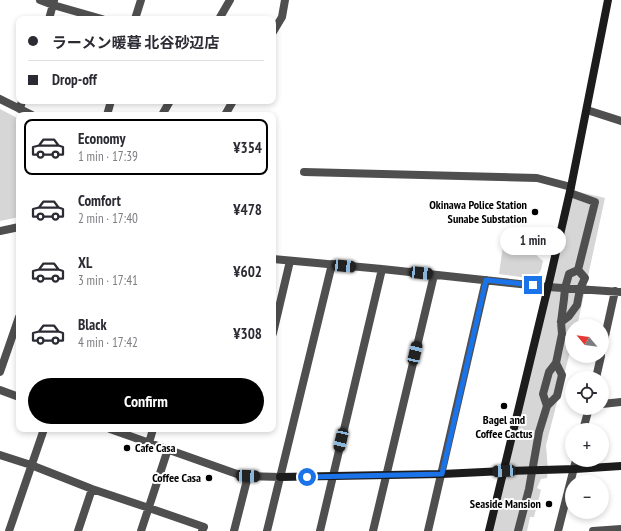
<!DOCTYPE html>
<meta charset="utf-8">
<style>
:root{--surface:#fff;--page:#f7f7f7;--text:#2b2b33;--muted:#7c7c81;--line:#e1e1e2;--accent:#000}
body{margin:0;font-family:"PT Sans Narrow","Noto Sans JP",sans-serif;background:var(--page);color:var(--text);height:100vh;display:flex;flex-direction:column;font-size:15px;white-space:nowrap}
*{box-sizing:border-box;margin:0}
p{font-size:13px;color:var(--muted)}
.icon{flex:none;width:22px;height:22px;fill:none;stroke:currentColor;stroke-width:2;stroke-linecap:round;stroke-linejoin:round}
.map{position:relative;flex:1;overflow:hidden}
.drawer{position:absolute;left:16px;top:112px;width:260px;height:320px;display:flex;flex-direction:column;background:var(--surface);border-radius:8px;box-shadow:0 2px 6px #0003}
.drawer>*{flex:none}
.banner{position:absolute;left:16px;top:16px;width:260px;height:88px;border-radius:8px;box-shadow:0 2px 6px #0003;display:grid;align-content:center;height:88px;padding:0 12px;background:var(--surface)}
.needle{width:26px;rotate:299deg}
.controls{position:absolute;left:565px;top:319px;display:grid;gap:8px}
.controls a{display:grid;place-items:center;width:44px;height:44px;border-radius:50%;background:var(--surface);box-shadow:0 2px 6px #0003;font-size:20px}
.end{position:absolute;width:18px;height:18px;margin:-9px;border:5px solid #1a73e8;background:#fff;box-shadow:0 0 0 2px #fff}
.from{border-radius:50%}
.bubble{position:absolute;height:28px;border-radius:14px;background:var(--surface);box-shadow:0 2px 6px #0003;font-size:13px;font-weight:600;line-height:28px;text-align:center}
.car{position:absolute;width:12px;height:24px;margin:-12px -6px;border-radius:5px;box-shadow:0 0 3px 1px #0007;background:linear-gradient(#222 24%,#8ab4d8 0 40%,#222 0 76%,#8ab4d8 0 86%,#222 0)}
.banner b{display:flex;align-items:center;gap:14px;height:38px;font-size:15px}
.banner b+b{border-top:1px solid var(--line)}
.banner i{width:10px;height:10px;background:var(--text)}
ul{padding:7px 0 0;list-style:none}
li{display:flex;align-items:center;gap:12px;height:56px;margin:0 8px 6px;padding:0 4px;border:2px solid transparent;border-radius:8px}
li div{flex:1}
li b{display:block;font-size:15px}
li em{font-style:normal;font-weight:600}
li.on{border-color:var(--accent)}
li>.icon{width:36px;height:36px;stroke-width:1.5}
.action{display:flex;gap:8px;margin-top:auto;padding:8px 12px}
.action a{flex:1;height:46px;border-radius:24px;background:var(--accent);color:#fff;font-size:16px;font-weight:600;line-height:46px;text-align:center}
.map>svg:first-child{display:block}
.green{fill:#d6d6d6}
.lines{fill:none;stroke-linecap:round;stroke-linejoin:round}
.street{stroke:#4f4f4f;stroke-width:8}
.secondary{stroke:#1c1c1c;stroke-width:8}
.route{stroke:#1a73e8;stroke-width:5}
.poi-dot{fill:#000;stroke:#fff;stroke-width:1.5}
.labels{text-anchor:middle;stroke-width:4;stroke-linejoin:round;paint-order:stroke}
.poi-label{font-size:12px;font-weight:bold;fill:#000;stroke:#fff;text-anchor:end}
</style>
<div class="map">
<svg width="621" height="531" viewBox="0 0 621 531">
<rect width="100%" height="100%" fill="#fff"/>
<!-- green -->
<path class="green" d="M0,109L19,119V217L0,221Z
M571,190L605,198L578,322L577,326H572V344L546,445L548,470L547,478L541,479L537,488L541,490L534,517H530L527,531H489Z
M503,246L527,247L543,261L541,270L535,279L499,274Z"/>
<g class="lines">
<!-- street -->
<path class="street" d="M40,0L53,5L102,19
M49,19L54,1
M135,19L141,0
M219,19L230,0
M273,32L282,17L285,0
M0,99L32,115
M20,109L22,101
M587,110L621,121
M107,115L111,101
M162,115L170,101
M225,115L233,101
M304,172L537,178L571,187
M0,231L19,227
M273,259L382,269L548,287L621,292
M561,322L569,316L577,305L580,289L585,278L578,270
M273,333L290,261
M602,350L615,291
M0,372L19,317
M596,378L601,356
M0,390L19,397
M602,404L621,402
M547,406L557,396L562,375L556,363
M110,429L237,474L248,476L280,477
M583,430L589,408
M149,443L153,429
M0,455L31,465L92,489L149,508L204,527L202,531
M9,531L44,429
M78,531L92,489
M141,531L168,449
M234,531L248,476
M267,531L332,264
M320,531L382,269
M373,531L434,275
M428,531L486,280
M518,531L529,489L539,432L547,406L543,394L549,372L556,363L562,334L561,322L564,299L565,288L569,274L578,270L595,202L570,193
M558,531L576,460
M593,531L621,529"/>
<!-- secondary -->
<path class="secondary" d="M280,477L442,474L504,471L575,469L621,466
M489,531L548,287L571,187L608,0"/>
</g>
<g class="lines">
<!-- route -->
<path class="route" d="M307,477L442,474L486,280L533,285"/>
</g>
<!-- markers -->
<g class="poi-dot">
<circle cx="535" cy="212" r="4"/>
<circle cx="504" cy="406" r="4"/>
<circle cx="127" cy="448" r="4"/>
<circle cx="209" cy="478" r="4"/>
<circle cx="549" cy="504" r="4"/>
</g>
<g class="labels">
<!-- poi labels -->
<g class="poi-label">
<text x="527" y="209">Okinawa Police Station<tspan x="527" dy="14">Sunabe Substation</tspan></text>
<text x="504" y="424" text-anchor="middle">Bagel and<tspan x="504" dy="14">Coffee Cactus</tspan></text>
<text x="135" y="452" text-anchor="start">Cafe Casa</text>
<text x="201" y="482">Coffee Casa</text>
<text x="541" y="508">Seaside Mansion</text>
</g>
</g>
</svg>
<div class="controls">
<a><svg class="needle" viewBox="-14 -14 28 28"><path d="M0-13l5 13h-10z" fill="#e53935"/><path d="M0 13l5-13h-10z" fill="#7c7c81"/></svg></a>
<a><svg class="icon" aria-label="locate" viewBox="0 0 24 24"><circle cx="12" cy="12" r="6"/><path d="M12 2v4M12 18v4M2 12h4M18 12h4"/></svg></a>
<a>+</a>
<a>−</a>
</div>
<i class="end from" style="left:307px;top:477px"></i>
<i class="end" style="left:533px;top:285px"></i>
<div class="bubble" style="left:500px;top:227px;width:66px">1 min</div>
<i class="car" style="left:344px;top:266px;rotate:95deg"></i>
<i class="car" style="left:421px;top:273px;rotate:96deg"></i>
<i class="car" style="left:415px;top:353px;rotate:13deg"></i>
<i class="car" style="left:341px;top:440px;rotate:193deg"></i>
<i class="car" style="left:504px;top:471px;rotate:267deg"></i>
<i class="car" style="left:248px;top:476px;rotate:92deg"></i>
<div class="banner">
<b><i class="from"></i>ラーメン暖暮 北谷砂辺店</b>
<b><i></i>Drop-off</b>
</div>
<section class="drawer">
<ul>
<li class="on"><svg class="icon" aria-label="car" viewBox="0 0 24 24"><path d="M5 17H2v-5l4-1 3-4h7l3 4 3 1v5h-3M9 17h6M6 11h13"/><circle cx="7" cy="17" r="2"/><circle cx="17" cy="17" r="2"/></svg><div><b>Economy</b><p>1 min · 17:39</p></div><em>¥354</em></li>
<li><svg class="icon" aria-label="car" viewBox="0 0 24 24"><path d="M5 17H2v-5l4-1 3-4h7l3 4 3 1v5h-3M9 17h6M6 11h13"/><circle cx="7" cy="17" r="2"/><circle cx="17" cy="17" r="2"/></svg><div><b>Comfort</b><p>2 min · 17:40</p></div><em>¥478</em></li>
<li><svg class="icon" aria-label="car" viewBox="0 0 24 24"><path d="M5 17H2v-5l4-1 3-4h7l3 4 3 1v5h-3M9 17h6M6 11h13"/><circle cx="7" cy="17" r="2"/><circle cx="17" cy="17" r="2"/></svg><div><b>XL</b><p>3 min · 17:41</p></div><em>¥602</em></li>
<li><svg class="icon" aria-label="car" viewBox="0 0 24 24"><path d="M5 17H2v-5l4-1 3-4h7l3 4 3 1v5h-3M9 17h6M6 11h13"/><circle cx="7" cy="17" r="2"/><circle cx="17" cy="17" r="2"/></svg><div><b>Black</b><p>4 min · 17:42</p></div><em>¥308</em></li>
</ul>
<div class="action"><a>Confirm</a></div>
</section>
</div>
